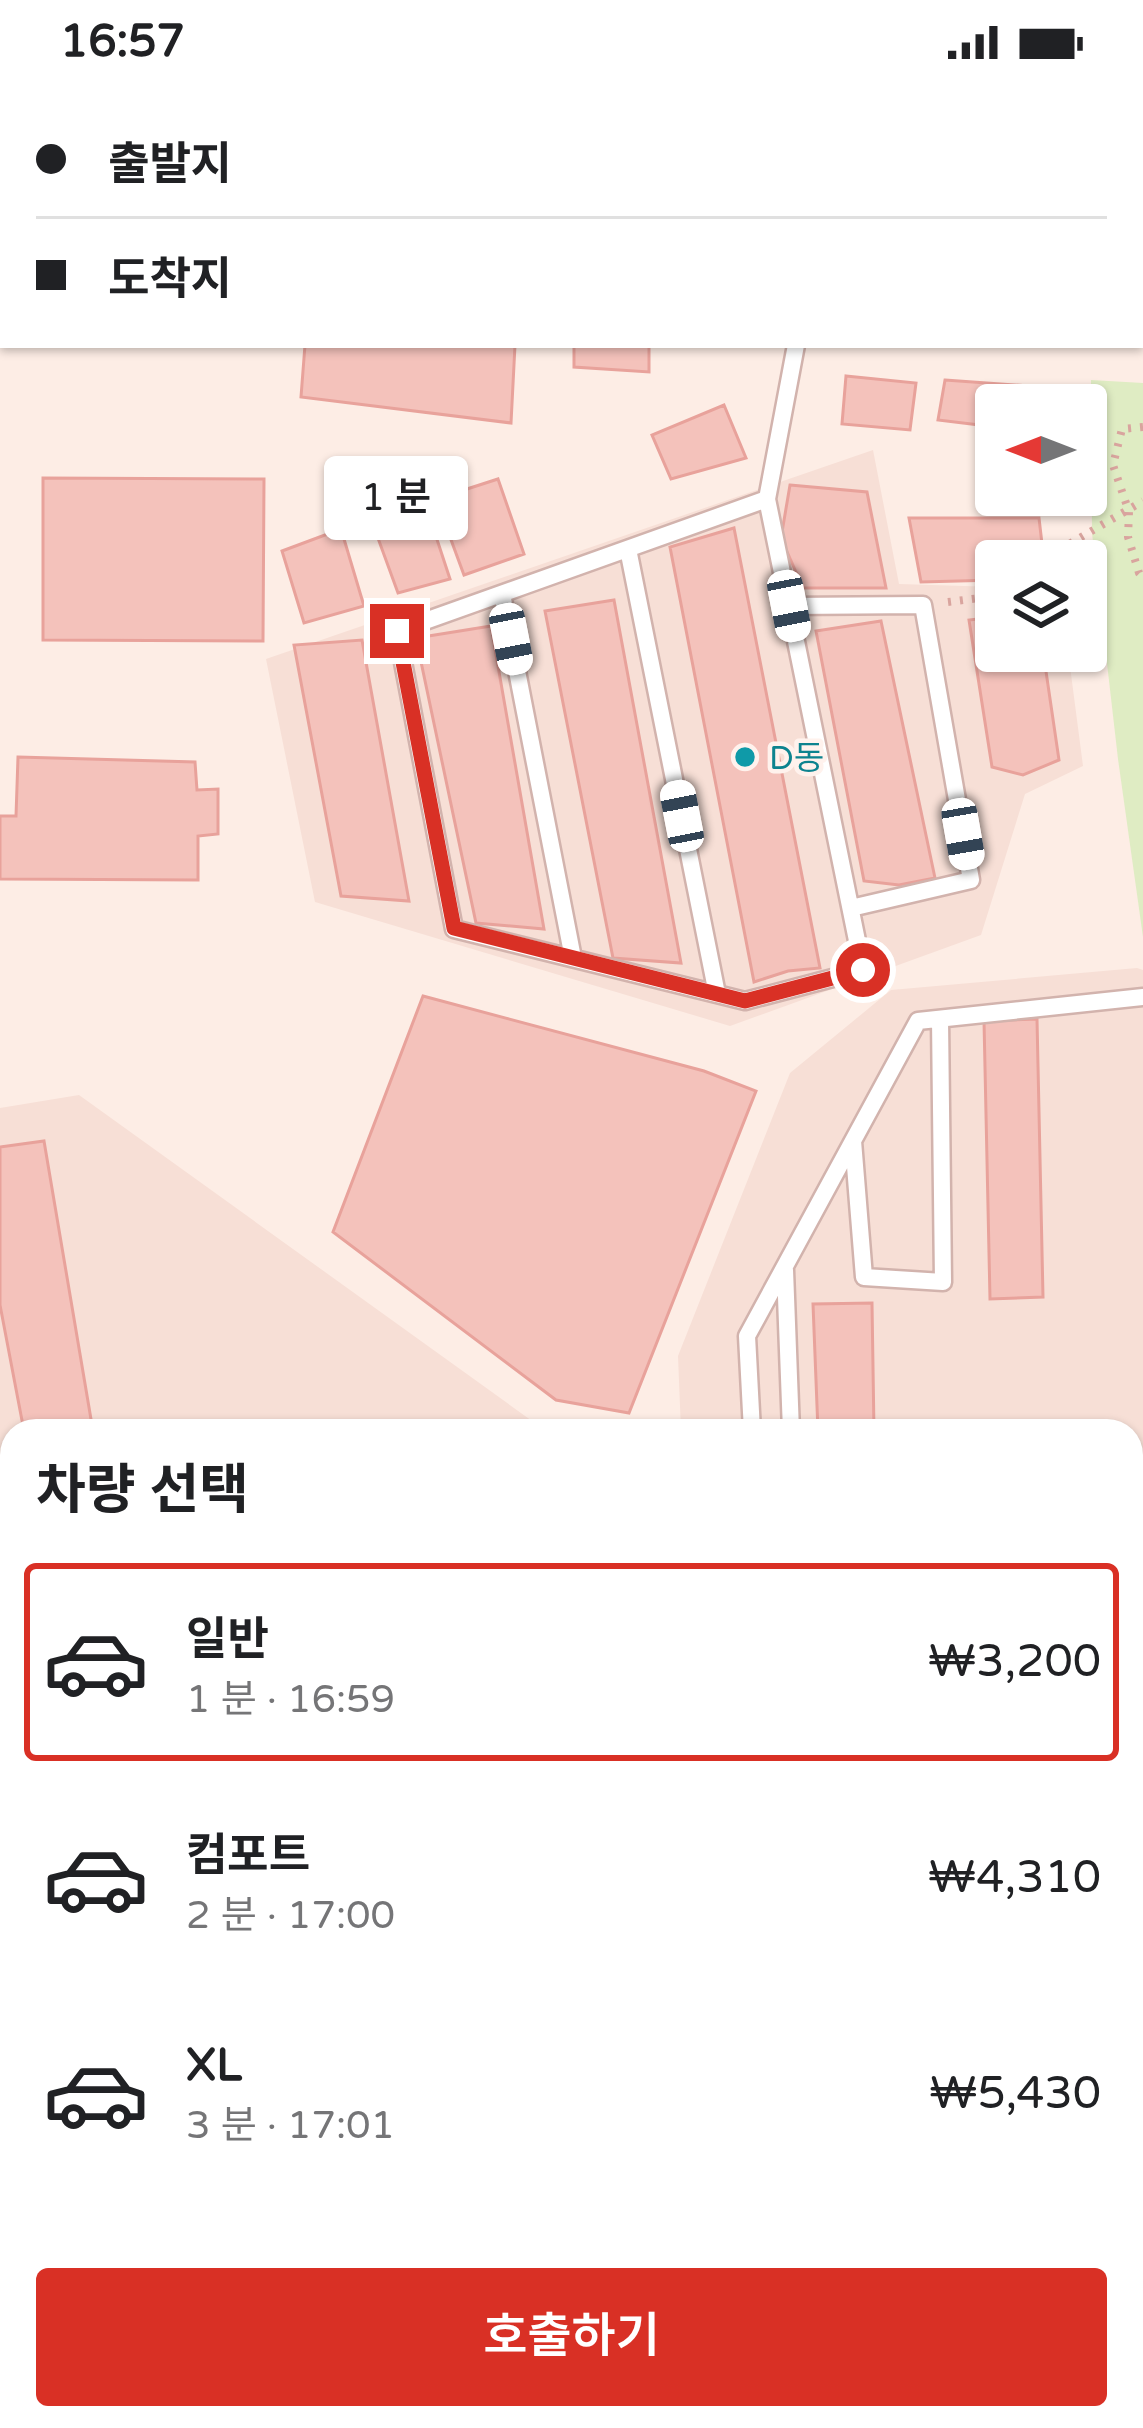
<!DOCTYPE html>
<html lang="ko">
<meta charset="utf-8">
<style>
:root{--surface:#fff;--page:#f2f2f2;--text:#202124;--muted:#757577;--line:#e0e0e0;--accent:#d93025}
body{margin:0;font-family:"Varela Round","Noto Sans KR",sans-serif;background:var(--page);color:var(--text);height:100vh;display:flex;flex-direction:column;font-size:45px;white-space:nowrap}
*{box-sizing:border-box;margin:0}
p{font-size:39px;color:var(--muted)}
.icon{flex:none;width:66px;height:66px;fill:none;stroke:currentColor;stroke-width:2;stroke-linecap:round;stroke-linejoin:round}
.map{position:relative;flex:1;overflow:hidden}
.side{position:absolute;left:0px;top:1335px;width:1143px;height:1011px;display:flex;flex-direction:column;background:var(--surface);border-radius:36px 36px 0 0;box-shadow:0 3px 9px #0004}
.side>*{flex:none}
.banner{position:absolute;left:0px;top:0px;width:1143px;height:264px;box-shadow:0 3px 9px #0004;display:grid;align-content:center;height:264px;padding:0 36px;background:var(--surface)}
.needle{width:78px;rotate:270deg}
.fabs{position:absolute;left:975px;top:300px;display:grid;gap:24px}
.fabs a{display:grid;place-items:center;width:132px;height:132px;border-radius:12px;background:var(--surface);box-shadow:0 3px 9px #0004;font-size:60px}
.end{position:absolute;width:54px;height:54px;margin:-27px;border:15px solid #d93025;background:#fff;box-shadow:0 0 0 6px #fff}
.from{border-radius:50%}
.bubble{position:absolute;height:84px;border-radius:12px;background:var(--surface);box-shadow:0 3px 9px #0004;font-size:39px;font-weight:600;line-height:84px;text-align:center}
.car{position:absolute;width:36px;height:72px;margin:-36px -18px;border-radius:15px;box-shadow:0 0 9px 3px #0007;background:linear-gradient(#fff 24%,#345 0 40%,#fff 0 76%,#345 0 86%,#fff 0)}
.banner b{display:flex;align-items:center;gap:42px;height:114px;font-size:45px}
.banner b+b{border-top:3px solid var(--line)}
.banner i{width:30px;height:30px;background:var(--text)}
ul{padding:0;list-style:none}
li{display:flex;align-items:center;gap:36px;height:198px;margin:0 24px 18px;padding:0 12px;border:6px solid transparent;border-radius:12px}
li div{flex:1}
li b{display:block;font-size:45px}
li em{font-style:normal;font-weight:600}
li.selected{border-color:var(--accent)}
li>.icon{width:108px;height:108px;stroke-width:1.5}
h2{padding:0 36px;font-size:54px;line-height:144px}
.button{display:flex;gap:24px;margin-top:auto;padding:24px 36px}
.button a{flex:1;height:138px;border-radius:12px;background:var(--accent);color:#fff;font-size:48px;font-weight:600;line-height:138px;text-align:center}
.status{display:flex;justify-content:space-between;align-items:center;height:84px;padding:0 60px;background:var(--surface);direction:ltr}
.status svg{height:33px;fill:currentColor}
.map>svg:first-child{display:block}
.residential{fill:#f7dfd6}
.education{fill:#eae2fa}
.green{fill:#dfecc3}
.building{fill:#f4c2bb;stroke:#e8a29b;stroke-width:3}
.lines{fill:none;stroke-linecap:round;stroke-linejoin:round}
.service-casing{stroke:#d2b3ad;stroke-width:21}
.minor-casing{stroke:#d2b3ad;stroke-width:38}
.tertiary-casing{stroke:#d2b3ad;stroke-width:46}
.primary-casing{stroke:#d9cdcc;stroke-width:56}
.path{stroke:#d9a49e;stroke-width:8;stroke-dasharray:3 9;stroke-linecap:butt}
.service{stroke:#fff;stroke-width:16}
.minor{stroke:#fff;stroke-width:33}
.tertiary{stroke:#fff;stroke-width:42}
.primary{stroke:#ffbd9b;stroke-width:51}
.route{stroke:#d93025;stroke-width:15}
.culture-dot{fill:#0f9aa8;stroke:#fff2ed;stroke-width:4.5}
.labels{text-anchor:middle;stroke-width:9;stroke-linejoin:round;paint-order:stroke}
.culture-label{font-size:33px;fill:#0d838f;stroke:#fff2ed;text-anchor:start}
</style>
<div class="status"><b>16:57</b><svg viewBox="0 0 49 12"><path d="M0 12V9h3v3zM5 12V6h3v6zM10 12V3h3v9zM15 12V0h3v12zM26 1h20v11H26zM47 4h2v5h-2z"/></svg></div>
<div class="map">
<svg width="1143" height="2344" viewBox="0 0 1143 2344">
<rect width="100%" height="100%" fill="#fdede5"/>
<!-- residential -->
<path class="residential" d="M873,366L899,500L996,503V567H1068L1083,682L1025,710L981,851L730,942L315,818L266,575Z
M1137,884L1143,886V2043L1131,2045V1347H681L678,1272L790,989L891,906Z
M79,1011L546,1347H12V2107L0,2066V1024Z"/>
<!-- education -->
<path class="education" d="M574,2334H791V2344H546Z"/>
<!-- green -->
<path class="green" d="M1091,296L1143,299V853L1118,675L1092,449Z"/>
<!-- building -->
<path class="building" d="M822,0H939V3H822Z
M959,0H1041V3H958Z
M1134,0H1143V83H1140V3H1134Z
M305,261H515L511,339L301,313Z
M574,261H649V288L574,283Z
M846,292L916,299L910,346L842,340Z
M945,296L1070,305L1069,321H996V343L938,336Z
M724,321L746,374L671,395L652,351Z
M43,394L264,395L263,557L43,556Z
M498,395L524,470L464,491L436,415Z
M790,401L867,408L886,504H803L781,454Z
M425,419L450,495L398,509L371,435Z
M909,434H1039L1044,477H996V496L921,498Z
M734,444L820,884L788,887L754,898L670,463Z
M341,445L364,522L304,539L282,467Z
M614,516L681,879L613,874L545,527Z
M996,533V567H1043L1059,676L1023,691L992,683L969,536Z
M881,537L935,794L899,801L864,797L816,547Z
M491,542L544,845L476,839L416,554Z
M362,556L409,817L341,812L294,561Z
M18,673L195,678L197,706L218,705V750L198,752V796L0,795V732H16Z
M423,912L704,987L756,1007L629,1329L556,1316L333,1148Z
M1037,935L1043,1213L990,1215L984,937Z
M44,1057L93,1347H24L0,1221V1063Z
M872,1219L874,1347H818L813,1220Z
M1143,2238V2344H1098L1096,2334H1131V2240Z
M891,2334H937L939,2344H893Z
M960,2334H1026L1028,2344H962Z"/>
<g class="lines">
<!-- service casing -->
<g class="service-casing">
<path id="service" d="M767,415L397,547L454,845L745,917L863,886L767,415L796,261
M628,465L717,910
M502,510L573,874
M789,522L923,521L971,796L851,824
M853,1057L864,1193L943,1198L940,935
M785,1186L791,1347
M752,1347L747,1252L918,937L1143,913
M0,1526L12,1609
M1131,1829L1143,1828
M1131,1911H1143
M1131,2089L1143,2088"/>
</g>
<!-- minor casing -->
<g class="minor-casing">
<path id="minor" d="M1131,2200H1143
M0,2286L12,2285"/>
</g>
<!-- tertiary casing -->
<g class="tertiary-casing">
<path id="tertiary" d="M0,2318L2,2344"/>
</g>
<!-- primary casing -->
<g class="primary-casing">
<path id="primary" d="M0,98H3
M1140,198H1143"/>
</g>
<!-- path -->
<path class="path" d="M0,191L1,189
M1143,343L1122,345L1113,381L1129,428L1128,453L1139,489L1143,493
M1059,477V466L1143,417
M948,518L996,512"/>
<!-- service -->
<use href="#service" class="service"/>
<!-- minor -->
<use href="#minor" class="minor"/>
<!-- tertiary -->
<use href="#tertiary" class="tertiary"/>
<!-- primary -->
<use href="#primary" class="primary"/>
</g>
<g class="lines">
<!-- route -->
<path class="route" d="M397,547L454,844L745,917L863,886"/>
</g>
<!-- markers -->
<circle class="culture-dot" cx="745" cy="673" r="12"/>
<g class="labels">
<!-- culture labels -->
<g class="culture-label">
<text x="769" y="685">D동</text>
</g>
</g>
</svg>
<div class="fabs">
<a><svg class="needle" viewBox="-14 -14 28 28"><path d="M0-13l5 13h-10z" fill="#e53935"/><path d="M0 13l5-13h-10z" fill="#757577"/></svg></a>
<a><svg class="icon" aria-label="layers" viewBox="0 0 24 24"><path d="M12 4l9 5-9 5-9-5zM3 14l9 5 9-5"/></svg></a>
</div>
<i class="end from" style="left:863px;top:886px"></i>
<i class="end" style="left:397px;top:547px"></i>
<div class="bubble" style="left:324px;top:372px;width:144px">1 분</div>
<i class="car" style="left:789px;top:522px;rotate:169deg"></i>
<i class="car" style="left:511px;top:555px;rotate:169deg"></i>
<i class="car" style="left:682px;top:732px;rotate:349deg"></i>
<i class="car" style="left:963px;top:750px;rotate:170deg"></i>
<div class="banner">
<b><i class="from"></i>출발지</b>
<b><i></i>도착지</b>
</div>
<section class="side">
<h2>차량 선택</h2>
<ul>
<li class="selected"><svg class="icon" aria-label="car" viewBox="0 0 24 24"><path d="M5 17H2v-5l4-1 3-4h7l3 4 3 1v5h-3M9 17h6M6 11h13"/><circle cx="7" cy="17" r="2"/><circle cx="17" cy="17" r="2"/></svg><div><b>일반</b><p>1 분 · 16:59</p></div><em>₩3,200</em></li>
<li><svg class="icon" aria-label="car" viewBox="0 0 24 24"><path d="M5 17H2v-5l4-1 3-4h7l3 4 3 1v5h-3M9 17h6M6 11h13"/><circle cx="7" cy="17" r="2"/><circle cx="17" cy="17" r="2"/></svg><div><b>컴포트</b><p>2 분 · 17:00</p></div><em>₩4,310</em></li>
<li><svg class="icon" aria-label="car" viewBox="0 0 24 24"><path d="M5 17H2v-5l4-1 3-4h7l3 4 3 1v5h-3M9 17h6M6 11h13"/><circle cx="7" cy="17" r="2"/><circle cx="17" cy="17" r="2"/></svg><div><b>XL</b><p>3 분 · 17:01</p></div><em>₩5,430</em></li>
</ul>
<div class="button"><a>호출하기</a></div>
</section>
</div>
